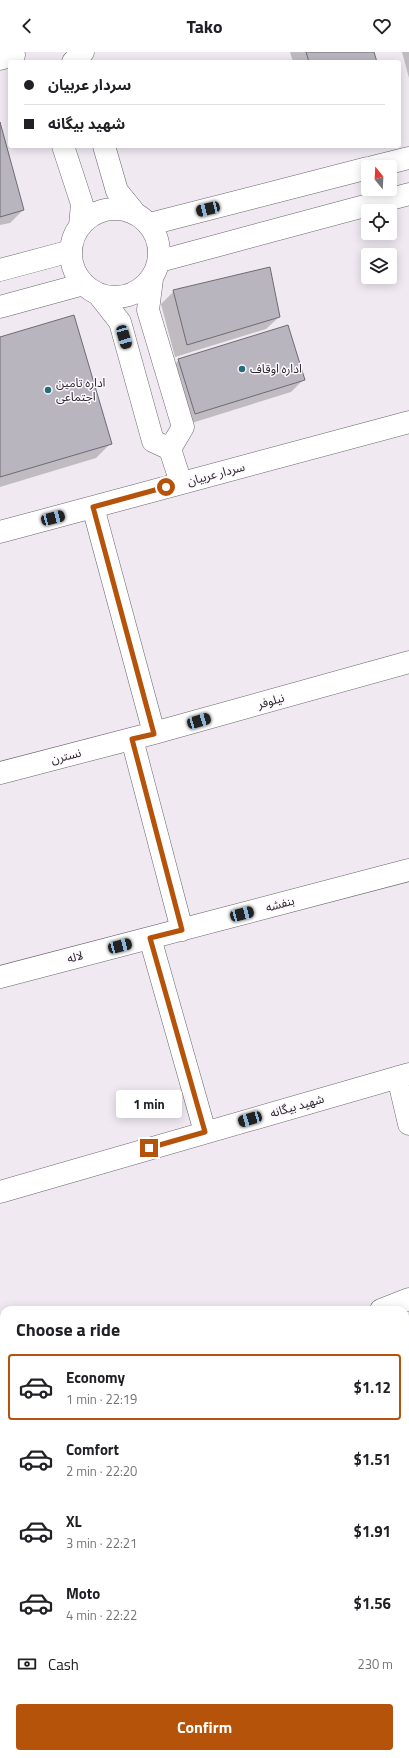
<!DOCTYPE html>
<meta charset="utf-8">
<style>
:root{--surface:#fff;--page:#f2f2f2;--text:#202124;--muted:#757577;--line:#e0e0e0;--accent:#b45309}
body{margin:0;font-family:"Titillium Web","Noto Sans Arabic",sans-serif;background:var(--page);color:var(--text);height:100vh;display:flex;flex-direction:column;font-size:15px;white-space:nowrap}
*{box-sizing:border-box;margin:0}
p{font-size:13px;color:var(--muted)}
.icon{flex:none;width:22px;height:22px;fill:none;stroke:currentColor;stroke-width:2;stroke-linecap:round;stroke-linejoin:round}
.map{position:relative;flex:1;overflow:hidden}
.side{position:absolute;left:0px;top:1254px;width:409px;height:452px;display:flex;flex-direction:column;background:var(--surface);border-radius:12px 12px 0 0;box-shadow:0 2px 10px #0003}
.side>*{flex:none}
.hud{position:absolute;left:8px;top:8px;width:393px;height:88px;border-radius:4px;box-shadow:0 2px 10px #0003;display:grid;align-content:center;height:88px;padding:0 16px;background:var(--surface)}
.needle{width:26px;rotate:342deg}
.tools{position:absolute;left:361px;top:108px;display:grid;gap:8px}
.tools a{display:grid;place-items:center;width:36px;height:36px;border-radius:4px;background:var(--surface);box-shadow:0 2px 10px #0003;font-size:20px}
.end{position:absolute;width:18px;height:18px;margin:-9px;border:5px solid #b45309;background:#fff;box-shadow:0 0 0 2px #fff}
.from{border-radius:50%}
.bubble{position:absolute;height:28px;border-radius:4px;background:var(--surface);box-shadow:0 2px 10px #0003;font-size:13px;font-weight:700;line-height:28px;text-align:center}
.car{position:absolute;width:12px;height:24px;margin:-12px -6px;border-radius:5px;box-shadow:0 0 3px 1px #0007;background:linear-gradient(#222 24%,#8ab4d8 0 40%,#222 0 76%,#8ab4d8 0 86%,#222 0)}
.hud b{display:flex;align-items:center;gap:14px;height:38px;font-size:15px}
.hud b+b{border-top:1px solid var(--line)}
.hud i{width:10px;height:10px;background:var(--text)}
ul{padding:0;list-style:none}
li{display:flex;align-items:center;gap:12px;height:66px;margin:0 8px 6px;padding:0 8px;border:2px solid transparent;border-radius:4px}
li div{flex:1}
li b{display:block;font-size:15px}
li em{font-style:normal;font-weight:700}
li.on{border-color:var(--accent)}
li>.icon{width:36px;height:36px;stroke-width:1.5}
h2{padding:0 16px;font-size:18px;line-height:48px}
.pay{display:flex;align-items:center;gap:10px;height:44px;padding:0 16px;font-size:15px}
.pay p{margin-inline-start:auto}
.primary-button{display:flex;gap:8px;margin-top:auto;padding:8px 16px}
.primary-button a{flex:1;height:46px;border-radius:4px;background:var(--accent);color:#fff;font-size:16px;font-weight:700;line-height:46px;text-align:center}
header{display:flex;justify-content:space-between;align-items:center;height:52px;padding:0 16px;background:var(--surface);font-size:18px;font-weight:700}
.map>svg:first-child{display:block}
.shadow{fill:#0003}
.building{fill:#b8b5bf;stroke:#6d6b74}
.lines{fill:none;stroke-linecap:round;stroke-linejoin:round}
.minor-casing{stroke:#6a636b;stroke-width:23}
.minor{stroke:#fff;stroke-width:22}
.route{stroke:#b45309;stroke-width:5}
.poi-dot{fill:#256d79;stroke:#fdf7fe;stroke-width:1.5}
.labels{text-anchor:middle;stroke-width:3;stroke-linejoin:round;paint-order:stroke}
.poi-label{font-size:12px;fill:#2a282b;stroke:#fdf7fe;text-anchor:start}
.street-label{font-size:12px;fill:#2a282b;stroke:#fdf7fe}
</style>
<header><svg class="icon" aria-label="back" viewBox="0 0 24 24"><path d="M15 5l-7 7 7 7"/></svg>Tako<svg class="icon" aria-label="heart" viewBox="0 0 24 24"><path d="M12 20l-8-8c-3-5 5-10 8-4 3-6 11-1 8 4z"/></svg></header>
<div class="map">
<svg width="409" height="1706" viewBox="0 0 409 1706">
<rect width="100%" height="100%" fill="#f0e9f2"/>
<!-- shadow -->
<path class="shadow" d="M290,0H372L375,10H293Z
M402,0H409V26Z
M0,74L23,158L10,171L0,173Z
M174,239L279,265L266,277L175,305L161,252Z
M0,286L111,391L96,406L0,435Z
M179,308L304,327L291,340L182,374L166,321Z
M4,1443V1648L0,1640V1445Z"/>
<!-- building -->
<path class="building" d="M306,0H374L377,10H309Z
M0,70L24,158L0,165Z
M270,215L280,265L187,293L173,238Z
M74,263L112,392L0,425V285Z
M288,273L305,328L195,362L178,307Z
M4,1442V1604L0,1596V1444Z"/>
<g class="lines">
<!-- minor casing -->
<g class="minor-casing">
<path id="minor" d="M0,7L14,3
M73,10L83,0
M63,94L82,152L80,174
M104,94L117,139L134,160
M373,115L409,106
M71 201a44 44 0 1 1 88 0a44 44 0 1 1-88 0Z
M150,172L368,116
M160,209L409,142
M0,218L71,199
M152,227L148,258L183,375L170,397
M98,242L120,270L153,389L170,397L181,431
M0,255L84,232
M93,455L154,681
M0,480L409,370
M132,687L182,878
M0,721L154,681L409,610
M150,886L205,1080
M0,925L409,818
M398,1025L409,1072
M0,1140L409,1022
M381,1258L409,1247
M0,1417L4,1415
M405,1509L409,1507
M405,1691H409
M49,1706L52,1702
M225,1706L227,1702
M312,1706L339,1702"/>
</g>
<!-- minor -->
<use href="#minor" class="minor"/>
</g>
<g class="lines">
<!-- route -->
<path class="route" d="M149,1096L205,1080L150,886L182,878L132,687L154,682L93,455L166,435"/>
</g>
<!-- markers -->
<g class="poi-dot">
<circle cx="242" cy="317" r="4"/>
<circle cx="48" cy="338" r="4"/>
</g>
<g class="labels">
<!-- poi labels -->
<g class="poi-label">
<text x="250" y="321">اداره اوقاف</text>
<text x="56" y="335">اداره تامین<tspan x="56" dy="14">اجتماعی</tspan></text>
</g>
<!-- street labels -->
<g class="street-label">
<text transform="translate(216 422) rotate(-15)" y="4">سردار عربیان</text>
<text transform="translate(271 649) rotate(-16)" y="4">نیلوفر</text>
<text transform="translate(66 704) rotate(-14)" y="4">نسترن</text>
<text transform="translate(280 852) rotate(-15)" y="4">بنفشه</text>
<text transform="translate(75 905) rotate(-14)" y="4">لاله</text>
<text transform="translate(297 1054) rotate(-16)" y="4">شهید بیگانه</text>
</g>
</g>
</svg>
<div class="tools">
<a><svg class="needle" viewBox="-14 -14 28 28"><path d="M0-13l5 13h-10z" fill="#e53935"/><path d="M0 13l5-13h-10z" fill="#757577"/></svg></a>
<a><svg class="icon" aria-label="locate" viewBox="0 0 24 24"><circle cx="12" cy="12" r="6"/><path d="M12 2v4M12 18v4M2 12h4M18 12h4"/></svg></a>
<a><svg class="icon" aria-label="layers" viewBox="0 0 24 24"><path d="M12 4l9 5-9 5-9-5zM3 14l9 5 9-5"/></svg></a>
</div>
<i class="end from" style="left:166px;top:435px"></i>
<i class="end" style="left:149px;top:1096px"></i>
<div class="bubble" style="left:116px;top:1038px;width:66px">1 min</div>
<i class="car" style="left:208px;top:157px;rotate:256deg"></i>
<i class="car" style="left:124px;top:285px;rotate:164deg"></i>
<i class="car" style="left:53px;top:466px;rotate:75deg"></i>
<i class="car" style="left:199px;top:669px;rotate:74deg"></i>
<i class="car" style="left:242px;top:862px;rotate:75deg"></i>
<i class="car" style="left:120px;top:894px;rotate:75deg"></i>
<i class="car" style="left:250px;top:1067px;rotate:254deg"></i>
<div class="hud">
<b><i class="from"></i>سردار عربیان</b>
<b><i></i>شهید بیگانه</b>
</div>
<section class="side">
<h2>Choose a ride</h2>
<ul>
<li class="on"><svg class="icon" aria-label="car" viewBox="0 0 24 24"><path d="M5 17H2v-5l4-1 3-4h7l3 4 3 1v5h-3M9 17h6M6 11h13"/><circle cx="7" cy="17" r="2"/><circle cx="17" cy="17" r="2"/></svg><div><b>Economy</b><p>1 min · 22:19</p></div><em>$1.12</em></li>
<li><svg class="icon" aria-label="car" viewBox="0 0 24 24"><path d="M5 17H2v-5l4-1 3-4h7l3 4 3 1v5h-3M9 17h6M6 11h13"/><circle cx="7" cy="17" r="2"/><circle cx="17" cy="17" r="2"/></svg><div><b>Comfort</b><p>2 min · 22:20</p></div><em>$1.51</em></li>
<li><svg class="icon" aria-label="car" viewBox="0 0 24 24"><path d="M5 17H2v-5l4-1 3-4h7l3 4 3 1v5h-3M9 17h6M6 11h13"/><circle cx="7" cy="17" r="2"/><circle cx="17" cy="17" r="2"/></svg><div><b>XL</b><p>3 min · 22:21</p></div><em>$1.91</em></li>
<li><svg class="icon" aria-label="car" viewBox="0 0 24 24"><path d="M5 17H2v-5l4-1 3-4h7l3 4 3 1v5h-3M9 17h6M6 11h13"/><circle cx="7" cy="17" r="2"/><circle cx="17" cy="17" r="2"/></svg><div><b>Moto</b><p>4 min · 22:22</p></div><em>$1.56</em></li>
</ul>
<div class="pay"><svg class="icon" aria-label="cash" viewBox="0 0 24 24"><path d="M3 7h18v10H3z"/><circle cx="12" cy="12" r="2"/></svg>Cash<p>230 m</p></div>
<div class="primary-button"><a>Confirm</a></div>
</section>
</div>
